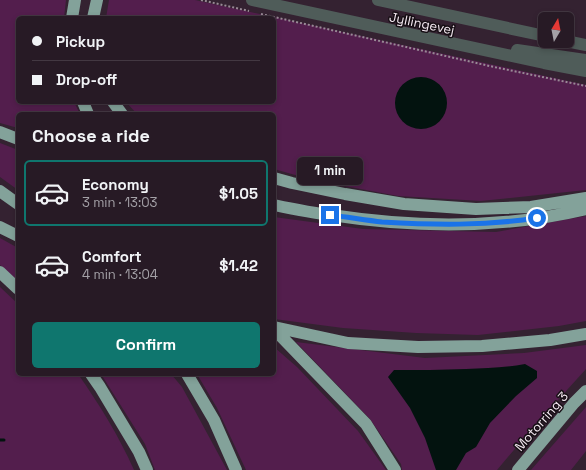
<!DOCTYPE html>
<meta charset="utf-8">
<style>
:root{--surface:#271a25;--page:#2f232d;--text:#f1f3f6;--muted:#a4a1a7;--line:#433842;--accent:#0f766e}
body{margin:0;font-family:"Space Grotesk",sans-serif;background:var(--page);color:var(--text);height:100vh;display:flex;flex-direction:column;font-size:15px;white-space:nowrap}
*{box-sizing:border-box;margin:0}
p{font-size:13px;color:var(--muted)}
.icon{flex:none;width:22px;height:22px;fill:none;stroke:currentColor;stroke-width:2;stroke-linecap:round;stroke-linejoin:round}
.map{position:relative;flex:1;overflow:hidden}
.details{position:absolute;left:16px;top:112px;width:260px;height:264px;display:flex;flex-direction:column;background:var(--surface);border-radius:6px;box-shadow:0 2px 6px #0003,0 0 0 1px var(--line)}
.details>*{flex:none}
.guide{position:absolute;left:16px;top:16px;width:260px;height:88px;border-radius:6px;box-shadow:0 2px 6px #0003,0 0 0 1px var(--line);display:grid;align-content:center;height:88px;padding:0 16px;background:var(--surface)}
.needle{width:26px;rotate:10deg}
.controls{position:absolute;left:538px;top:12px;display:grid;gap:8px}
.controls a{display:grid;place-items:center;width:36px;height:36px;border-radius:6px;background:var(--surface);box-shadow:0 2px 6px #0003,0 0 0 1px var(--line);font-size:20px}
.end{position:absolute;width:18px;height:18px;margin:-9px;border:5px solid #1a73e8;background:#fff;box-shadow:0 0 0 2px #fff}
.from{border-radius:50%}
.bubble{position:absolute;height:28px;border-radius:6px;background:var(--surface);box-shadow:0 2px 6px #0003,0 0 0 1px var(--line);font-size:13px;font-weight:700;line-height:28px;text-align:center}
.guide b{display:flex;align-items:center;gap:14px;height:38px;font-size:15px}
.guide b+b{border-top:1px solid var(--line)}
.guide i{width:10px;height:10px;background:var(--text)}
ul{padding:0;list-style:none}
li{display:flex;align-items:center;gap:12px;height:66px;margin:0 8px 6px;padding:0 8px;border:2px solid transparent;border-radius:6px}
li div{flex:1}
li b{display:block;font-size:15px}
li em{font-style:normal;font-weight:700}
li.current{border-color:var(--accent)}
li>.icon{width:36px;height:36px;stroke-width:1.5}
h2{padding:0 16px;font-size:18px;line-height:48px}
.action{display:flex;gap:8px;margin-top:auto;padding:8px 16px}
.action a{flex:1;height:46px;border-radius:6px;background:var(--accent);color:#fff;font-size:16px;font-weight:700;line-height:46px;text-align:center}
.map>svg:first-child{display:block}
.green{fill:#531e4d}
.water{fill:#03130f}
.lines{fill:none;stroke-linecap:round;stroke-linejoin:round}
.stream{stroke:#03130f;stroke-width:3}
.path{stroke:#998a96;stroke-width:2;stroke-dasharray:2 2;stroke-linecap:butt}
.minor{stroke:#4f5c59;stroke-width:12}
.highway{stroke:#83a29a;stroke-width:12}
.route{stroke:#1a73e8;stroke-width:5}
.labels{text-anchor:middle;stroke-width:3;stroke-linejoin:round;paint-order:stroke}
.street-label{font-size:13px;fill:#f6eaf3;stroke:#170f15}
</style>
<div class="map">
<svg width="586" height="470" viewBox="0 0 586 470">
<rect width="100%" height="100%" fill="#342231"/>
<!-- green -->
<path class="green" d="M0,0H66L64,18H18V102H74L80,114H18V128L0,123Z
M109,0H195L586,85V190L481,201L398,196L313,180L274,169V114H137L126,102H274V18H106Z
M0,143L18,150V190L0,177Z
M586,216V321L559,326L478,335L416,333L343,328L274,319V217L363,229L496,232Z
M0,238L18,248V281L0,265Z
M0,287L18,304V374H78C99,404 119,436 134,470H0Z
M296,342L425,358L524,353L586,345V369L529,432L497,470H402L401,464L370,419Z
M274,347L297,367L358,431L386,470H246L217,408L197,374H274Z
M101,374H171L182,387L227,470H155L145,444Z
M586,407V451L571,470H531Z"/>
<!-- water -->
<path class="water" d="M395 103a26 26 0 1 1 52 0a26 26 0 1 1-52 0Z
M525,364L537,371V378L516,396L490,423L476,447L466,453L456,470H436L425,438L410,408L388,377L394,370C418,370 442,370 466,369C486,368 505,368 525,364Z"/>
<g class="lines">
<!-- stream -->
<path class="stream" d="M0,440H4"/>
<!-- path -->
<path class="path" d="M201,0L249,11
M261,14L494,67L586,86"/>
<!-- minor -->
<path class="minor" d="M252,0L544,63L586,71
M378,0L545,36
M566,41L586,45
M517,50L586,60"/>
<!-- highway -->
<path class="highway" d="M72,18L75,0
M93,18L97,0
M83,102L88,114
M113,102L122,114
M0,132L18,139
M274,178L292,183L345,194L404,204L476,209L531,207L586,198
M0,191L18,204
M274,205C293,209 312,213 331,215C416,228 502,229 586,209
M0,227L18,236
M0,272L18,289
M274,327L348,343L418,347L482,346L550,340L586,334
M274,329L366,424L395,470
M91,374L100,387L139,452L147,470
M187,374L214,420L236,470
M518,470L574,403L586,391"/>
</g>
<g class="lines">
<!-- route -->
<path class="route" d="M330,215C347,217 365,220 382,222C434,225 485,226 537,218"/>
</g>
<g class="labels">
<!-- street labels -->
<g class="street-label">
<text transform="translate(422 23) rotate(12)" y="5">Jyllingevej</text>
<text transform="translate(541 421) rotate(-49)" y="5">Motorring 3</text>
</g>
</g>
</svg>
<div class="controls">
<a><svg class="needle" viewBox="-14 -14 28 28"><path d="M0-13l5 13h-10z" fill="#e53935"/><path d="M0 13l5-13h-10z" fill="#a4a1a7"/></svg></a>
</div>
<i class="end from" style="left:537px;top:218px"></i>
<i class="end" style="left:330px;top:215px"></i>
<div class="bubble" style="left:297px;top:157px;width:66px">1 min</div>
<div class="guide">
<b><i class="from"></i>Pickup</b>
<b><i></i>Drop-off</b>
</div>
<section class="details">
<h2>Choose a ride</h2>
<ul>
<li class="current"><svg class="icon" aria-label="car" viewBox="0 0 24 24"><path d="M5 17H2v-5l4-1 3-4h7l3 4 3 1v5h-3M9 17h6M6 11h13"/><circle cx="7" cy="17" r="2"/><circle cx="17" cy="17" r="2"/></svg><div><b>Economy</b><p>3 min · 13:03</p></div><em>$1.05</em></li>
<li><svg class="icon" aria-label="car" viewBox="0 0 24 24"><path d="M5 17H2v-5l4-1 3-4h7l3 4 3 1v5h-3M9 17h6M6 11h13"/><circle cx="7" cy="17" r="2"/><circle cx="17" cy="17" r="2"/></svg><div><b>Comfort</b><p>4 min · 13:04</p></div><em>$1.42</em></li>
</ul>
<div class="action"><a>Confirm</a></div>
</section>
</div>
